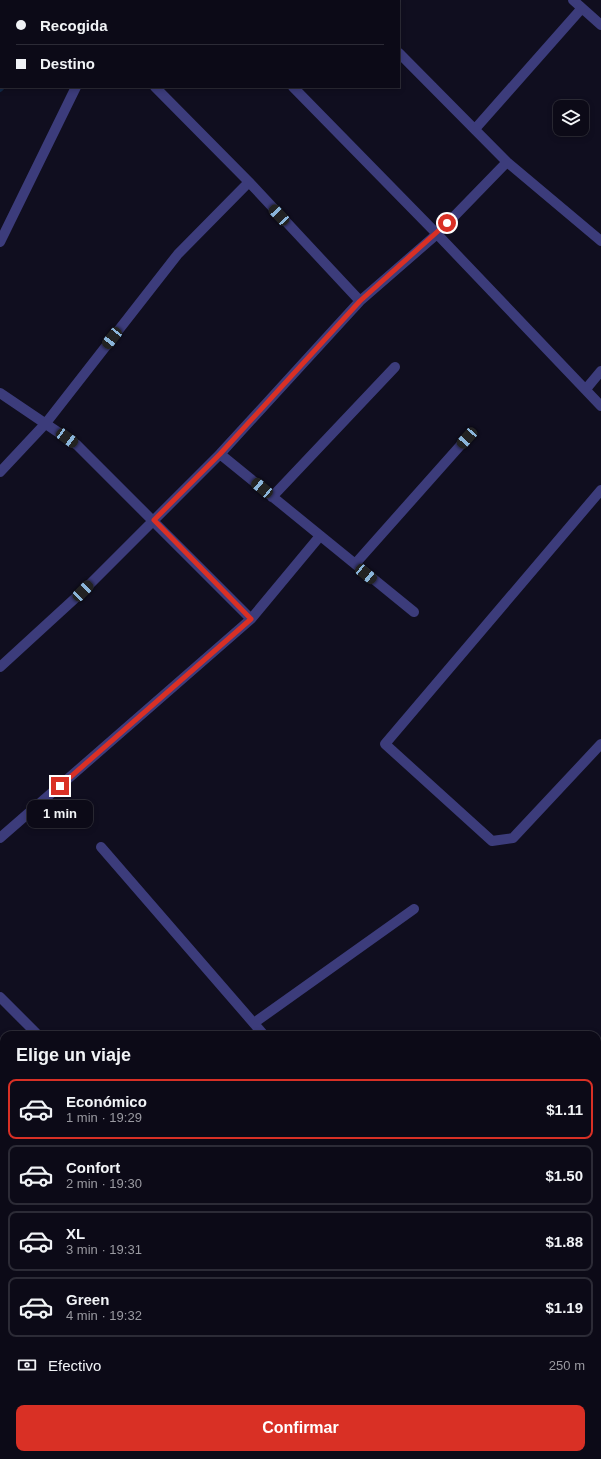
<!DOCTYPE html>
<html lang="es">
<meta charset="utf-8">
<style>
:root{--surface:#0c0a17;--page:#1a1824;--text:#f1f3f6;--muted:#9a9aa1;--line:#2c2b36;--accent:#d93025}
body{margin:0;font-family:Helvetica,sans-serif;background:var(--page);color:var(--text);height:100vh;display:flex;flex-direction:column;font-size:15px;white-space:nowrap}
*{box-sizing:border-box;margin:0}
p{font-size:13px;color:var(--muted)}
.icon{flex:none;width:22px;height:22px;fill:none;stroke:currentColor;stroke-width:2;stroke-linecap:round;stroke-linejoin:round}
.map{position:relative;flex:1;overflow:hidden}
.details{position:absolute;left:0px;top:1031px;width:601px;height:428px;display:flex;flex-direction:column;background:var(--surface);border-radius:12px 12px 0 0;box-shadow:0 2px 6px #0003,0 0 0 1px var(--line)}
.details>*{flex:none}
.guide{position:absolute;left:0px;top:0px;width:400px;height:88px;box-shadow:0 2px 6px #0003,0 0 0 1px var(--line);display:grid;align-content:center;height:88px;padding:0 16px;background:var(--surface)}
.buttons{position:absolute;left:553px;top:100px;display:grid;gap:8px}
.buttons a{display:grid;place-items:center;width:36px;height:36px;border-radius:8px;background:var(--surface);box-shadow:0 2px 6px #0003,0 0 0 1px var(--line);font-size:20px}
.end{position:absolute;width:18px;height:18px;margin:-9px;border:5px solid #d93025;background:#fff;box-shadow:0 0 0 2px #fff}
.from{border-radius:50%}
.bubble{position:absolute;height:28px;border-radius:8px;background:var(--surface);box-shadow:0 2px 6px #0003,0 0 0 1px var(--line);font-size:13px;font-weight:700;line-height:28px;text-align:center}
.car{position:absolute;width:12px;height:24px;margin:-12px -6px;border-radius:5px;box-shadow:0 0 3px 1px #0007;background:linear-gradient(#222 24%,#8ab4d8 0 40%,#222 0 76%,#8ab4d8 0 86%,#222 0)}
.guide b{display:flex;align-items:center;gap:14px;height:38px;font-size:15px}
.guide b+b{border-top:1px solid var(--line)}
.guide i{width:10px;height:10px;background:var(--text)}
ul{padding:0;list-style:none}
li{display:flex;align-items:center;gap:12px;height:60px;margin:0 8px 6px;padding:0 8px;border:2px solid var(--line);border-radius:8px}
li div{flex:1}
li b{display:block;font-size:15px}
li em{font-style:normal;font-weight:700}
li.selected{border-color:var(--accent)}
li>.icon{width:36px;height:36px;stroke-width:1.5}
h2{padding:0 16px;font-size:18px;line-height:48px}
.pay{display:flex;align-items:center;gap:10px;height:44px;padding:0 16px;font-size:15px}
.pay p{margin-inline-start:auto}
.cta{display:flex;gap:8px;margin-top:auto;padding:8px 16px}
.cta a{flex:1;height:46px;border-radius:8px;background:var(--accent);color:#fff;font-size:16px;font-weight:700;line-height:46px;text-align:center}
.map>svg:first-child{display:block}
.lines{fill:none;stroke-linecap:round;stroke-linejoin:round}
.stream{stroke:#112745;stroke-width:6}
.street{stroke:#3c3c7b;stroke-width:10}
.route{stroke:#d93025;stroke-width:5}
</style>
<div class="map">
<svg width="601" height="1459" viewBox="0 0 601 1459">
<rect width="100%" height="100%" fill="#100e1f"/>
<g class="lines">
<!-- stream -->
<path class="stream" d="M61,1L62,0
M0,89L2,87"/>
<!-- street -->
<path class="street" d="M54,0L55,1
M206,0L207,1
M346,0L347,1
M573,0L601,25
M13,1V0
M121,1L122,0
M0,24L1,22
M399,53L507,162L601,241
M155,87L249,182L360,301
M293,87L437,234L601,406
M475,129L582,8
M0,242L76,87
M586,389L601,371
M0,393L77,445L251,619
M220,454L414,612
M0,472L46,423L178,254L249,182
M601,490L385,744L492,841L513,838L601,744
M272,497L395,367
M355,564L467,438
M0,667L83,591L220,454L360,301L437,234L507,162
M0,838L251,619L320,536
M101,847L264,1035
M0,997L38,1035
M254,1023L414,909
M0,1049L4,1047
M0,1078L4,1076
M0,1223L4,1222
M0,1332L4,1331
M597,1339L601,1337
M0,1451L4,1450
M329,1459L338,1455"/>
</g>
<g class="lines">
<!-- route -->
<path class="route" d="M60,786L251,619L154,520L220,454L360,301L447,223"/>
</g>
</svg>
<div class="buttons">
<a><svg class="icon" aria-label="layers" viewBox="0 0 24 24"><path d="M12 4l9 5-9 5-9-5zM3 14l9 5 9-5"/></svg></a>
</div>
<i class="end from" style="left:447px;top:223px"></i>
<i class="end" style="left:60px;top:786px"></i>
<div class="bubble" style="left:27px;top:800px;width:66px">1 min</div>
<i class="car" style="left:279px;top:215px;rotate:317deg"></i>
<i class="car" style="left:112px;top:338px;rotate:218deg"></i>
<i class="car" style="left:67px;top:438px;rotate:126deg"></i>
<i class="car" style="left:467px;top:438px;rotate:222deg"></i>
<i class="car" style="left:262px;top:488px;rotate:310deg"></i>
<i class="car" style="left:366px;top:574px;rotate:129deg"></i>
<i class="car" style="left:83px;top:591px;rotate:45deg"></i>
<div class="guide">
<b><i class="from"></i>Recogida</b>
<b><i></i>Destino</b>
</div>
<section class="details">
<h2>Elige un viaje</h2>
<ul>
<li class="selected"><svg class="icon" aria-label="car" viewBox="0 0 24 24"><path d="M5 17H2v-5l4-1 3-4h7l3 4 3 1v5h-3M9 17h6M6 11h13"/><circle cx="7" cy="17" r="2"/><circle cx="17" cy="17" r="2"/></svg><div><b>Económico</b><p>1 min · 19:29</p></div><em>$1.11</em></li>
<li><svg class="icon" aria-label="car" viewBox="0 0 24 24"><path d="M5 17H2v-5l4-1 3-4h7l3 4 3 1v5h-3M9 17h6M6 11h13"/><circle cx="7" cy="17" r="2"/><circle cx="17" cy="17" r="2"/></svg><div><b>Confort</b><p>2 min · 19:30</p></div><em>$1.50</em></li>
<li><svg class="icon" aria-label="car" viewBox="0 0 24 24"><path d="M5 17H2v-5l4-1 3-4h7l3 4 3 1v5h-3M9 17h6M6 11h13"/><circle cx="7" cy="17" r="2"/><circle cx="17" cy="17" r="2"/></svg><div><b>XL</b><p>3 min · 19:31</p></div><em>$1.88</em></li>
<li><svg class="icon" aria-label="car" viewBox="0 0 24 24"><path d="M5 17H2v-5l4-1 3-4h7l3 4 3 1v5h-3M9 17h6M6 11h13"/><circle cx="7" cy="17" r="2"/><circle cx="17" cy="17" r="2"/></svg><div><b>Green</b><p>4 min · 19:32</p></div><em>$1.19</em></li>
</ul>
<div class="pay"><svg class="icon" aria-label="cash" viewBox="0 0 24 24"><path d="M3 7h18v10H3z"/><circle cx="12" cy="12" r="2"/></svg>Efectivo<p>250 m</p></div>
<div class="cta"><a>Confirmar</a></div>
</section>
</div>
